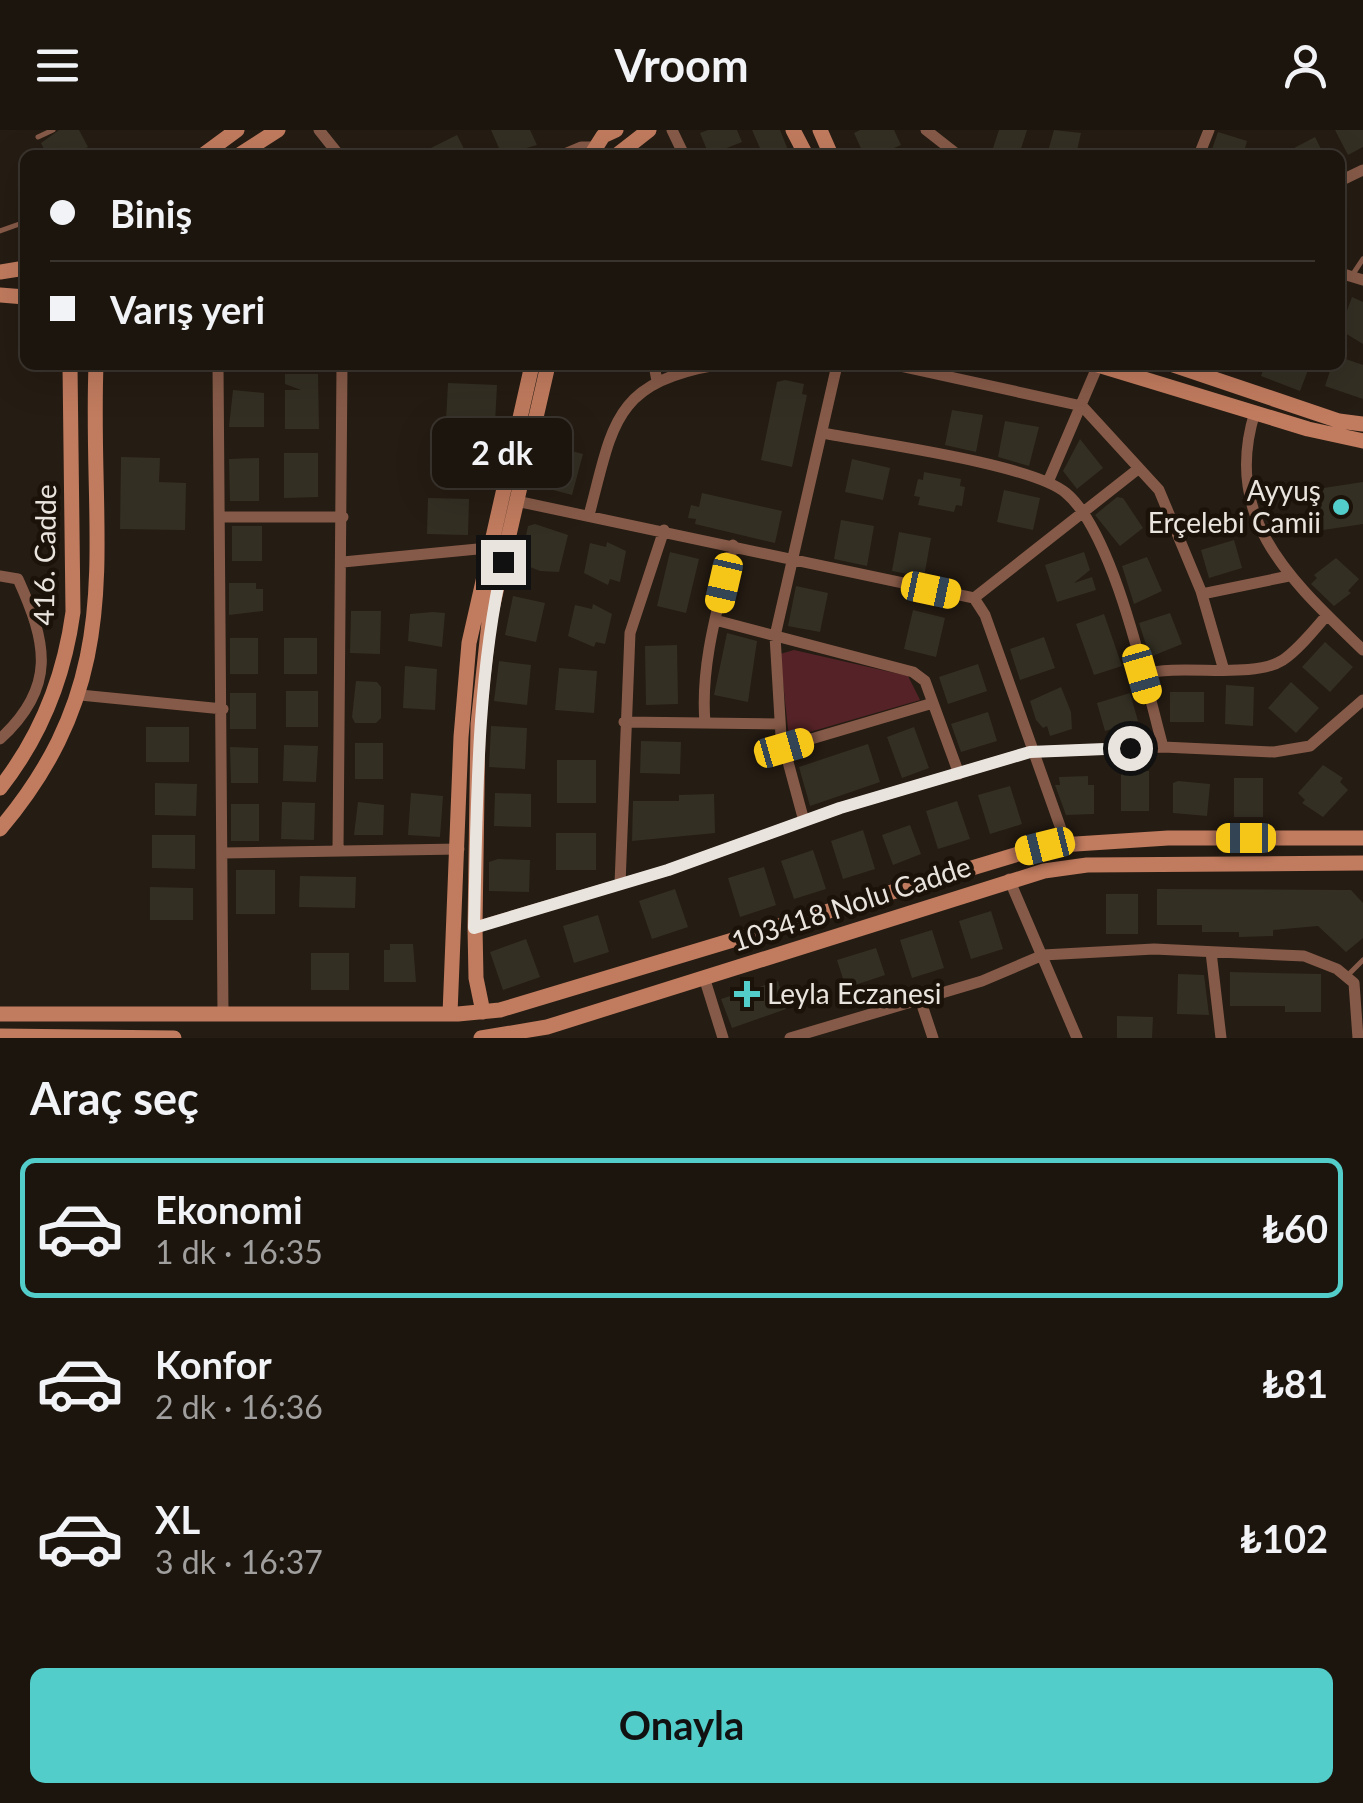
<!DOCTYPE html>
<html lang="tr">
<meta charset="utf-8">
<style>
:root{--surface:#1c150e;--page:#251e17;--text:#f1f3f6;--muted:#a09f9e;--line:#3a342e;--accent:#53cdc9}
body{margin:0;font-family:Lato,sans-serif;background:var(--page);color:var(--text);height:100vh;display:flex;flex-direction:column;font-size:38px;white-space:nowrap}
*{box-sizing:border-box;margin:0}
p{font-size:32px;color:var(--muted)}
.icon{flex:none;width:55px;height:55px;fill:none;stroke:currentColor;stroke-width:2;stroke-linecap:round;stroke-linejoin:round}
.map{position:relative;height:908px;overflow:hidden}
.details{display:flex;flex-direction:column;background:var(--surface);flex:1}
.details>*{flex:none}
.guide{position:absolute;left:20px;top:20px;width:1325px;height:220px;border-radius:15px;box-shadow:0 10px 40px #0002,0 0 0 2px var(--line);display:grid;align-content:center;height:220px;padding:0 30px;background:var(--surface)}
.end{position:absolute;width:45px;height:45px;margin:-22px;border:12px solid #eae4de;background:#111;box-shadow:0 0 0 5px #111}
.from{border-radius:50%}
.bubble{position:absolute;height:70px;border-radius:15px;background:var(--surface);box-shadow:0 10px 40px #0002,0 0 0 2px var(--line);font-size:32px;font-weight:700;line-height:70px;text-align:center}
.car{position:absolute;width:30px;height:60px;margin:-30px -15px;border-radius:12px;box-shadow:0 0 8px 2px #0007;background:linear-gradient(#f5c518 24%,#345 0 40%,#f5c518 0 76%,#345 0 86%,#f5c518 0)}
.guide b{display:flex;align-items:center;gap:35px;height:95px;font-size:38px}
.guide b+b{border-top:2px solid var(--line)}
.guide i{width:25px;height:25px;background:var(--text)}
ul{padding:0;list-style:none}
li{display:flex;align-items:center;gap:30px;height:140px;margin:0 20px 15px;padding:0 10px;border:5px solid transparent;border-radius:15px}
li div{flex:1}
li b{display:block;font-size:38px}
li em{font-style:normal;font-weight:700}
li.selected{border-color:var(--accent)}
li>.icon{width:90px;height:90px;stroke-width:1.5}
h2{padding:0 30px;font-size:45px;line-height:120px}
.cta{display:flex;gap:20px;margin-top:auto;padding:20px 30px}
.cta a{flex:1;height:115px;border-radius:15px;background:var(--accent);color:#111;font-size:40px;font-weight:700;line-height:115px;text-align:center}
header{display:flex;justify-content:space-between;align-items:center;height:130px;padding:0 30px;background:var(--surface);font-size:45px;font-weight:700}
.map>svg:first-child{display:block}
.green{fill:#552327}
.building{fill:#332f23}
.lines{fill:none;stroke-linecap:round;stroke-linejoin:round}
.lane{stroke:#865a48;stroke-width:5}
.street{stroke:#865a48;stroke-width:11}
.secondary{stroke:#c17b5e;stroke-width:15}
.route{stroke:#eae4de;stroke-width:12}
.poi-dot{fill:#53cdc9;stroke:#1b130a;stroke-width:4}
.labels{text-anchor:middle;stroke-width:9;stroke-linejoin:round;paint-order:stroke}
.poi-label{font-size:28px;fill:#eae4de;stroke:#1b130a;text-anchor:end}
.street-label{font-size:28px;fill:#eae4de;stroke:#1b130a}
</style>
<header><svg class="icon" aria-label="menu" viewBox="0 0 24 24"><path d="M4 6h16M4 12h16M4 18h16"/></svg>Vroom<svg class="icon" aria-label="person" viewBox="0 0 24 24"><circle cx="12" cy="8" r="4"/><path d="M4 21q1-7 8-7t8 7"/></svg></header>
<div class="map">
<svg width="1363" height="908" viewBox="0 0 1363 908">
<rect width="100%" height="100%" fill="#251c13"/>
<!-- green -->
<path class="green" d="M794,520L908,546L920,570L789,608L780,524Z"/>
<!-- building -->
<path class="building" d="M59,0H79L88,17L72,25H47L41,13Z
M491,0H530L537,15L502,25Z
M708,0H737L742,12L709,25L700,3Z
M752,0H780L790,25H763Z
M860,0H894L901,15L878,25H864L854,3Z
M999,0H1027L1019,25L992,21Z
M1054,0L1081,3L1076,25H1047Z
M1335,0H1363V17L1348,25Z
M1218,2L1247,11L1243,25H1210Z
M457,5L467,25H417Z
M1315,7L1324,25H1281Z
M1352,167L1363,172V214L1340,200Z
M1340,227L1363,235V269L1325,256L1332,235H1340Z
M1265,235H1310L1300,261L1261,246Z
M285,244H318L319,299H285V260H301L285,254Z
M785,250L804,254L802,264L807,265L792,337L761,330L777,252Z
M448,253L497,255L495,294L446,291Z
M233,260L264,263V297H229Z
M952,280L983,285L976,322L945,315Z
M1005,291L1039,297L1029,336L998,327Z
M1080,309L1103,338L1077,359L1063,341Z
M437,314L481,315L480,350L436,349Z
M549,315L583,324L572,365L538,356Z
M284,323H318V367L284,368Z
M121,327L160,328L159,352L186,353L185,400L120,399Z
M259,328V371H230L229,329Z
M852,329L890,338L883,370L845,362Z
M924,342L961,349L960,356L965,357L962,376L956,375L954,382L918,375L920,367L914,366L918,349L923,350Z
M1363,352V394L1323,400L1317,359Z
M1004,360L1040,368L1033,400L997,392Z
M702,363L782,381L775,413L695,394L696,389L688,388L691,375L699,377Z
M1117,367L1123,368L1143,398L1120,416L1095,385Z
M428,368L469,369L468,405L427,404Z
M841,390L874,396L867,436L834,429Z
M535,394L568,405L559,442L540,441L520,433L528,396Z
M232,396H262V431H232Z
M899,402L931,408L924,447L892,441Z
M1234,410L1242,438L1209,448L1201,420Z
M607,412L626,421L620,452L610,449L608,455L584,443L590,413L606,417Z
M670,422L699,429L686,483L657,476Z
M1084,422L1090,440L1074,453L1092,447L1096,460L1057,472L1045,435Z
M1147,427L1162,461L1134,474L1122,436Z
M1336,428L1359,449L1348,461L1351,463L1334,476L1311,454L1317,448L1314,445Z
M229,453H256V459H263V481L229,485Z
M796,456L828,463L820,502L788,496Z
M513,466L545,473L536,512L505,505Z
M593,474L612,484L605,514L596,512L594,517L568,506L575,475L592,479Z
M913,480L945,488L936,527L904,519Z
M351,481H381L380,524L350,523Z
M433,482L445,483L442,517L408,511L410,484Z
M1170,483L1182,514L1150,527L1139,493Z
M1104,484L1122,536L1094,545L1076,494Z
M727,503L757,511L748,572L714,565Z
M1044,507L1055,538L1020,550L1010,519Z
M230,508H258V544H230Z
M284,508H317V544H284Z
M1325,512L1353,537L1330,562L1302,537Z
M677,515L678,574L646,575L645,516Z
M499,531L531,535L527,575L494,571Z
M978,534L987,561L948,574L939,547Z
M405,536L437,539L435,580L403,578Z
M559,538L597,541L594,583L555,580Z
M356,551L377,552L381,557V588L376,593H355L352,587Z
M1291,552L1319,578L1296,603L1268,578Z
M1226,555L1254,557L1253,596L1225,594Z
M1061,557L1071,582L1072,599L1050,606L1047,596L1043,598L1036,590L1030,571Z
M286,561H318V597H286Z
M1170,562H1204V592H1170Z
M230,563H256V599H230Z
M1130,563L1138,591L1105,601L1097,573Z
M988,582L997,611L961,622L951,594Z
M491,596L527,598L525,639L489,637Z
M146,597H189V632H146Z
M914,597L929,638L902,648L887,607Z
M641,611L681,612L680,644L640,643Z
M355,613H383V649H355Z
M868,614L880,652L810,676L799,637Z
M284,615L318,616L316,652L283,651Z
M230,617L258,618V653H231Z
M557,630H596V673H557Z
M1323,635L1343,648L1340,652L1348,660L1323,687L1302,673L1305,670L1298,663Z
M1121,641H1149V681H1121Z
M1088,646V655H1094V684L1066,685L1055,655H1060L1059,647Z
M1234,648H1263V687H1234Z
M1178,651L1210,654L1207,686L1173,683V653Z
M155,653L197,654L196,686L155,685Z
M1010,656L1022,694L990,704L978,665Z
M411,663L443,666L440,707L408,705Z
M495,663L531,664V697L494,696Z
M714,664L715,703L632,711L633,671H679V665Z
M957,671L970,709L938,719L926,681Z
M282,672L315,673L314,710L281,709Z
M358,672L384,675L383,705H354Z
M231,674H259V711H231Z
M910,695L921,724L893,735L882,705Z
M863,700L875,739L843,749L831,711Z
M556,703H596V740H556Z
M152,705H195V739L152,738Z
M813,720L826,759L794,769L781,731Z
M498,729L530,730L529,762L489,761V732Z
M764,737L776,775L740,787L728,748Z
M236,740H275V784H236Z
M300,746L356,747L355,778L299,777Z
M150,757L193,758V790H150Z
M675,759L688,797L652,809L639,771Z
M1157,759L1351,760L1363,773V808L1346,822L1318,796L1273,800V806L1239,807V802H1202V795H1157Z
M1106,764H1138V804H1106Z
M991,781L1003,819L971,829L959,791Z
M598,785L609,822L574,833L563,796Z
M932,800L944,838L912,848L900,810Z
M526,809L540,847L503,860L490,822Z
M390,814H413L416,852H384V820H390Z
M876,818L885,845L846,858L837,830Z
M311,823H349V860H311Z
M1230,842L1321,844V882H1285V876H1230Z
M1178,844L1204,845L1209,885L1177,884Z
M778,851L786,879L732,898L721,869Z
M1117,886L1153,887L1152,908H1117Z"/>
<g class="lines">
<!-- lane -->
<path class="lane" d="M38,7L53,0
M0,101L25,92
M1353,144L1363,129
M1348,845L1363,830"/>
<!-- street -->
<path class="street" d="M319,0L339,25
M672,0L684,25
M926,0L958,25
M562,25L581,17H596
M1199,25L1209,0
M1340,51L1363,40
M1340,143L1363,150
M218,235L223,884
M654,235L657,251
M895,235L1082,276L1159,360L1201,461L1223,537
M1255,282C1221,390 1293,452 1363,520
M823,303C874,313 1032,334 1066,363C1114,403 1146,555 1163,617
M1048,352L1098,235
M516,371L974,468L985,485L1066,713
M589,385C613,296 612,253 716,235
M221,387H343
M343,432L488,418
M0,446L18,449C47,513 57,557 0,609
M1202,464L1289,446
M974,468L1138,339
M715,490L913,542L925,551L959,644
M1143,544C1183,533 1251,550 1283,530C1299,519 1314,500 1327,485
M80,565L223,579
M624,592L780,594
M705,593C700,533 719,474 733,415
M784,617L933,573
M804,691L781,606L775,506L837,235
M338,721L342,235
M223,723L459,719
M1009,749L1077,908
M620,754L630,503L664,400
M475,797L668,740L840,678L1030,622L1163,617L1274,622L1310,616L1363,570
M1211,822L1221,908
M704,847L723,908
M920,869L933,908
M790,908L982,851L1043,825L1154,819L1304,826L1337,839L1354,853L1358,908"/>
<!-- secondary -->
<path class="secondary" d="M793,0L806,25
M820,0L831,25
M203,25L237,0
M239,25L278,0
M591,25L603,6L616,0
M617,25L649,0
M0,142L25,138
M0,165L25,167
M1098,235L1308,299L1363,311
M1173,235L1339,291L1363,294
M0,658C41,606 64,548 73,482L70,235
M0,699C131,544 89,418 96,235
M483,882L476,848L475,797L478,594L489,492L548,235
M0,884H458L500,880L1045,716L1168,708H1363
M450,884L461,607L469,513L532,235
M0,906L174,908
M481,908L547,897L1044,741L1087,735L1363,733"/>
</g>
<g class="lines">
<!-- route -->
<path class="route" d="M503,432C476,553 477,674 474,798L668,740L840,678L1030,622L1130,618"/>
</g>
<!-- markers -->
<g class="poi-dot">
<circle cx="1341" cy="377" r="10"/>
<path d="M742 849h10v10h10v10h-10v10h-10v-10h-10v-10h10z"/>
</g>
<g class="labels">
<!-- poi labels -->
<g class="poi-label">
<text x="1321" y="371">Ayyuş<tspan x="1321" dy="32">Erçelebi Camii</tspan></text>
<text x="767" y="874" text-anchor="start">Leyla Eczanesi</text>
</g>
<!-- street labels -->
<g class="street-label">
<text transform="translate(45 425) rotate(-89)" y="10">416. Cadde</text>
<text transform="translate(851 774) rotate(-18)" y="10">103418 Nolu Cadde</text>
</g>
</g>
</svg>
<i class="end from" style="left:1130px;top:618px"></i>
<i class="end" style="left:503px;top:432px"></i>
<div class="bubble" style="left:432px;top:288px;width:140px">2 dk</div>
<i class="car" style="left:724px;top:453px;rotate:193deg"></i>
<i class="car" style="left:931px;top:460px;rotate:102deg"></i>
<i class="car" style="left:1142px;top:544px;rotate:164deg"></i>
<i class="car" style="left:784px;top:618px;rotate:74deg"></i>
<i class="car" style="left:1246px;top:708px;rotate:270deg"></i>
<i class="car" style="left:1045px;top:716px;rotate:256deg"></i>
<div class="guide">
<b><i class="from"></i>Biniş</b>
<b><i></i>Varış yeri</b>
</div>
</div>
<section class="details">
<h2>Araç seç</h2>
<ul>
<li class="selected"><svg class="icon" aria-label="car" viewBox="0 0 24 24"><path d="M5 17H2v-5l4-1 3-4h7l3 4 3 1v5h-3M9 17h6M6 11h13"/><circle cx="7" cy="17" r="2"/><circle cx="17" cy="17" r="2"/></svg><div><b>Ekonomi</b><p>1 dk · 16:35</p></div><em>₺60</em></li>
<li><svg class="icon" aria-label="car" viewBox="0 0 24 24"><path d="M5 17H2v-5l4-1 3-4h7l3 4 3 1v5h-3M9 17h6M6 11h13"/><circle cx="7" cy="17" r="2"/><circle cx="17" cy="17" r="2"/></svg><div><b>Konfor</b><p>2 dk · 16:36</p></div><em>₺81</em></li>
<li><svg class="icon" aria-label="car" viewBox="0 0 24 24"><path d="M5 17H2v-5l4-1 3-4h7l3 4 3 1v5h-3M9 17h6M6 11h13"/><circle cx="7" cy="17" r="2"/><circle cx="17" cy="17" r="2"/></svg><div><b>XL</b><p>3 dk · 16:37</p></div><em>₺102</em></li>
</ul>
<div class="cta"><a>Onayla</a></div>
</section>
